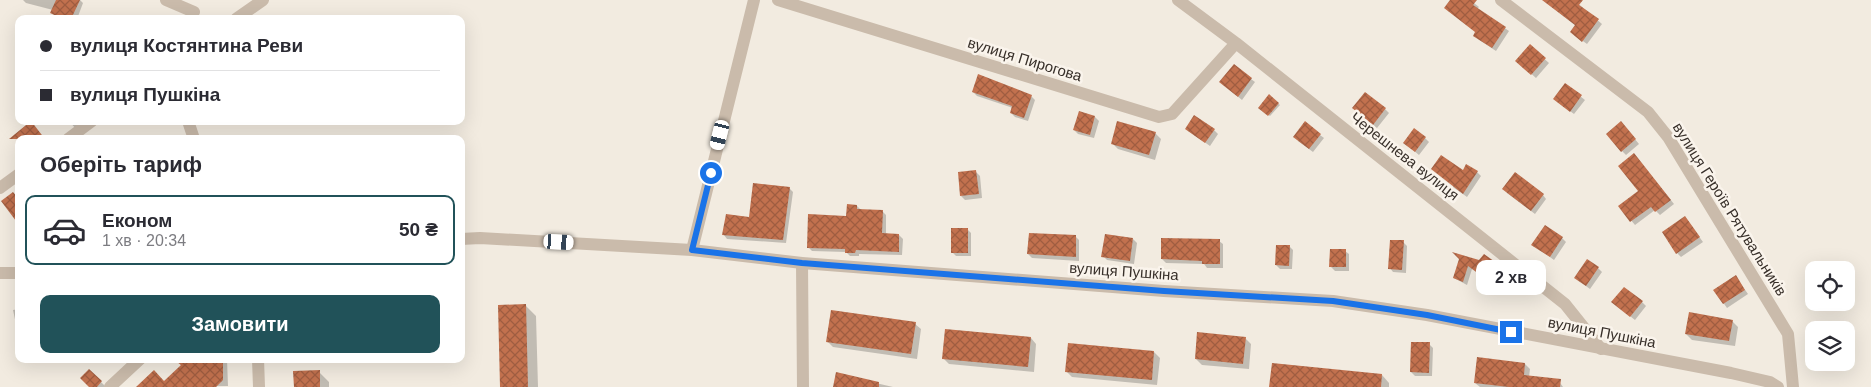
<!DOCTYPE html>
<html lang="uk">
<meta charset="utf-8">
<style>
body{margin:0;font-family:Helvetica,sans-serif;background:#f2f2f3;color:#2b2b33;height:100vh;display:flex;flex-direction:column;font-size:19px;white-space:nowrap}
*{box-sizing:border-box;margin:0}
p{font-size:16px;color:#7c7c81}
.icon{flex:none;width:28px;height:28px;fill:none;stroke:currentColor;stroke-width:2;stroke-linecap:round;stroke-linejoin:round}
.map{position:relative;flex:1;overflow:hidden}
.drawer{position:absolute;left:15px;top:135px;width:450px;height:228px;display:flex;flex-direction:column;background:#fff;border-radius:10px;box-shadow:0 5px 20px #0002}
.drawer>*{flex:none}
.banner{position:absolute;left:15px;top:15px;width:450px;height:110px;border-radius:10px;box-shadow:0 5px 20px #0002;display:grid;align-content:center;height:110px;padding:0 25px;background:#fff}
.fabs{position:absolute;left:1805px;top:261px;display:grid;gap:10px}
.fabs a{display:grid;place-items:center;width:50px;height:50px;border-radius:10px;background:#fff;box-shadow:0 5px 20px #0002;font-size:25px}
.end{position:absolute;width:22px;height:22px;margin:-11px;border:6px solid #1a73e8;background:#fff;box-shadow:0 0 0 2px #fff}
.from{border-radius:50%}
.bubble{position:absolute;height:35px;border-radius:10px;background:#fff;box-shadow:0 5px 20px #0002;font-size:16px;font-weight:700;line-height:35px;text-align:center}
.car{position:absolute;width:15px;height:30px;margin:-15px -8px;border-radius:6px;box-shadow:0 0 4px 1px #0007;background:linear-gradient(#fff 24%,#345 0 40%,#fff 0 76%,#345 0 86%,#fff 0)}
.banner b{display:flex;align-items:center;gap:18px;height:48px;font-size:19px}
.banner b+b{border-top:1px solid #e1e1e2}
.banner i{width:12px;height:12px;background:#2b2b33}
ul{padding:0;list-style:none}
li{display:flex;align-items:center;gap:15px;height:70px;margin:0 10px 8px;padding:0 15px;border:2px solid transparent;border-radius:10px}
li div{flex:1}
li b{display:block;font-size:19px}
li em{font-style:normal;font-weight:700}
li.selected{border-color:#215259}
li>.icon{width:45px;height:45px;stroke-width:1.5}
h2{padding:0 25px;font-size:22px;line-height:60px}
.action{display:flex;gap:10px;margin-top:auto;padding:10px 25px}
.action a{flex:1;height:58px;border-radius:10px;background:#215259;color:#fff;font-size:20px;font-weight:700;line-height:58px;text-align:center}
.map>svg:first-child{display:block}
</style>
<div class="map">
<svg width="1871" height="387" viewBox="0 0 1871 387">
<defs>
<pattern id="building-cross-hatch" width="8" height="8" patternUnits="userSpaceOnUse" patternTransform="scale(1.25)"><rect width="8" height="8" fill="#c2714e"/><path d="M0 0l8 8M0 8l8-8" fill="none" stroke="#9f5d41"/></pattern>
</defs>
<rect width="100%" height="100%" fill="#f2ebe0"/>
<!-- shadow -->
<path fill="#0003" d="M23,0h57l3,3 -6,16h-17l-8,-6 1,-3 -27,-7z
M1452,0h18l9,7 -2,2 32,22 -13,20 -18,-12 -2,-7z
M1543,0h31l28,24 -15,20 -11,-8v-10z
M1530,46l19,17 -13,15 -19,-17z
M1251,79l4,3 -13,18 -17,-14z
M1566,85l19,15 -11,14 -15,-11z
M973,92l58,4 4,4 -7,21 -13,-4 -4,-4 2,-5 -36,-12z
M1269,96l11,9 -10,11 -10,-9z
M1385,109l4,4 -12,15 -20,-16z
M1079,113l16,4 4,4 -5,17 -16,-4 -4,-4z
M69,121h15l-8,8z
M1625,127l14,17 -13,11 -4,-4z
M1214,130l4,4 -8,12 -20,-14z
M1155,133l6,6 -6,21 -37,-11 -6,-6z
M1320,135l4,3 -11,14 -15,-11z
M1425,138l4,4 -10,13 -11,-9z
M1638,159l36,45 -14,11 -5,-5 -20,15 -16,-19 21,-15z
M976,172l4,4 2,22 -17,2 -4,-4z
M1463,172h14l4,4 -14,21 -14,-10z
M789,188l4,4 -7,51 -59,-4 -3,-4 26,-16z
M1507,193l36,2 3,4 -11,15z
M857,206l4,4 21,1 4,4v20h13l4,4 -1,16 -43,-1v2h-9l-4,-4 -34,-1 -4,-4 39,-30z
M1685,217l18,25 -22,15 -4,-4z
M967,229l4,4v23h-15l-4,-4z
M1075,236l4,4v21l-47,-3 -4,-4z
M1562,238l4,4 -12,18 -21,-15z
M1133,239l4,4 -3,21 -27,-4 -4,-4z
M1219,241l4,3v24h-16l-3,-4 -38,-1 -4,-4z
M1403,242l4,4 -1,27 -13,-1 -3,-4z
M1289,246l4,4 -1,19h-12l-4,-4z
M1345,251l4,3v17h-14l-4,-4z
M1460,259l37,6 3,4 -10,13 -18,-13 -5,16 -13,-7z
M1598,268l4,4 -12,17 -11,-8z
M1736,277l12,17 -21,14 -12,-17z
M1642,302l4,4 -11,14 -18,-14z
M526,306l10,10 2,71h-37z
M19,309v29l-6,-28z
M1732,321l6,6 -3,19 -43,-6 -6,-6z
M915,324l6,5 -4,30 -84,-12 -6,-6z
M1031,338l5,6 -2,28 -85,-8 -6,-6z
M1245,338l6,6 -2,25 -47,-4 -6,-6z
M1429,344l4,4 -1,28h-17l-4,-4z
M1154,352l6,6 -3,27 -85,-8 -6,-6z
M175,359h52l1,27 -91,1 27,-5 18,-16z
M1525,364l5,5 -1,8 29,3 5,7h-83l-5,-4z
M89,370l16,16 -1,1h-14z
M319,372l10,10v5h-34z
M837,374l56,13h-59z
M1382,375l7,8v4h-118z"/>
<!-- building -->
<path fill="url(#building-cross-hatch)" d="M56,0h24l-9,19h-8l-13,-6z
M1450,0h27l-4,5 33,22 -14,21 -19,-12 2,-4 -31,-24z
M1542,0h41l-4,5 20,14 -17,23 -12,-10 5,-7z
M1530,44l16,14 -15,17 -16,-14z
M1234,64l18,14 -14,19 -19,-15z
M978,74l54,21 -8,23 -14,-5 2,-7 -40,-14z
M1565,83l17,12 -12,17 -17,-13z
M1365,92l21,16 -13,17 -21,-17z
M1269,94l10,9 -11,13 -10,-8z
M1079,111l16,5 -5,19 -17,-5z
M1194,115l21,14 -10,14 -20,-14z
M31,121l14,18h-36z
M1117,121l39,11 -7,23 -38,-11z
M1305,121l16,13 -12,15 -16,-12z
M1621,121l15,18 -15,13 -15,-18z
M1414,128l12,9 -11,15 -12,-9z
M1634,153l37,47 -16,12 -4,-5 -21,15 -12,-16 20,-15 -20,-25z
M1441,155l22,15 3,-6 12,7 -15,23 -32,-25z
M976,170l3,24 -19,2 -2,-24z
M1515,172l29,22 -13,17 -29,-22z
M753,183l37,4 -7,53 -61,-5 4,-21 23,3z
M13,192l6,7v26l-18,-24z
M847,204l10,1v4l26,1 -1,23 17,1v18l-43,-2 -1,3h-10v-4l-38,-1 1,-34 38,2z
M1685,216l15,21 -24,17 -14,-22z
M1545,225l18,12 -13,20 -19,-12z
M951,228h17v25h-17z
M1029,233l47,2v22l-49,-3z
M1105,234l28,4 -3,23 -29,-4z
M1161,238l59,1v25h-18v-3l-41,-2z
M1390,240h14l-2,30 -14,-1z
M1276,245h14l-1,21 -14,-1z
M1330,249h16v18h-17z
M1452,252l27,8 5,-6 14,10 -12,15 -18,-13 -5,16 -10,-4 6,-19z
M1587,259l12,8 -13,19 -12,-8z
M1736,275l9,15 -22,14 -10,-14z
M1624,287l19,14 -13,16 -19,-15z
M526,304l2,83h-28l-2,-82z
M831,310l85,12 -5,32 -85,-12z
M1689,312l44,8 -4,21 -44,-7z
M945,329l86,8 -3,30 -86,-8z
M1197,332l49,5 -3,27 -48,-5z
M1411,342h19l-1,31 -19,-1z
M1068,343l86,8 -2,29 -87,-8z
M1477,357l48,6 -1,12 37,4 -1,8h-51l-35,-4z
M173,359h50v21l-7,7h-80l18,-17 10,11 17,-16z
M1272,363l110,11 -1,13h-112z
M89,369l13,12 -5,6h-8l-9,-9z
M320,370v17h-26l-1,-16z
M836,372l43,10v5h-46z"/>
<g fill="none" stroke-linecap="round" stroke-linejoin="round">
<!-- minor -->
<path stroke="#cabbab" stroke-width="12" d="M166,0l28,12
M778,0l381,117 13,-3 64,-71
M1178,0l58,43 329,261 36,45
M1501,0l147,112 20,25 120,197 5,53
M236,19l27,-19
M188,121l6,18
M68,139l24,-18
M0,188l19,-14
M692,250l62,-250
M802,263l1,124
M258,359l1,28
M110,387l30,-28"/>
<!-- tertiary -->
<path stroke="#cabbab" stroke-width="12" d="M461,239l19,-1 212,12 110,13 362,28 169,10 94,14 304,58 39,9 8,5
M0,273h19"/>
</g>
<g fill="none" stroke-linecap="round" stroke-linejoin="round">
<!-- route -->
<path stroke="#1a73e8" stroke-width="6" d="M711,173l-19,77 110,13 362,28 169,10 94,14 84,17"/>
</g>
<g text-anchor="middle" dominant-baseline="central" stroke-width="5" stroke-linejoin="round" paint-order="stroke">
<!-- street labels -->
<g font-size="15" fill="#38302a" stroke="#faf4ec">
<text transform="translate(1025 59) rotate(17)">вулиця Пирогова</text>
<text transform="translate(1405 156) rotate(38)">Черешнева вулиця</text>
<text transform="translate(1730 209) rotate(58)">вулиця Героїв Рятувальників</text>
<text transform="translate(1124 271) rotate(4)">вулиця Пушкіна</text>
<text transform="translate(1602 332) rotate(11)">вулиця Пушкіна</text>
</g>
</g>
</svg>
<div class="fabs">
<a><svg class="icon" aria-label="locate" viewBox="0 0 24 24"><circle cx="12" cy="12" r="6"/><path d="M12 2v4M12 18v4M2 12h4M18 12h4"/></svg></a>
<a><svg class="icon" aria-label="layers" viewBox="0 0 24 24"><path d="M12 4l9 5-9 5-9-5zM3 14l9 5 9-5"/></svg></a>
</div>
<i class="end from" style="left:711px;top:173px"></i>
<i class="end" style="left:1511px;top:332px"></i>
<div class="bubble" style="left:1476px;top:260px;width:70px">2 хв</div>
<i class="car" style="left:720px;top:135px;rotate:194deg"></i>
<i class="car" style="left:559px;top:242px;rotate:93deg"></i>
<div class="banner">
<b><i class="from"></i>вулиця Костянтина Реви</b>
<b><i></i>вулиця Пушкіна</b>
</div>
<section class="drawer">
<h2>Оберіть тариф</h2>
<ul>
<li class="selected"><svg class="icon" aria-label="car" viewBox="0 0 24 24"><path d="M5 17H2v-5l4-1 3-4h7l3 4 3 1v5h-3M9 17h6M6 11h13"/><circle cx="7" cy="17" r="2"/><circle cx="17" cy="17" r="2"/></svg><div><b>Економ</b><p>1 хв · 20:34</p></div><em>50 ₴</em></li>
</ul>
<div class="action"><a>Замовити</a></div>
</section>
</div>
